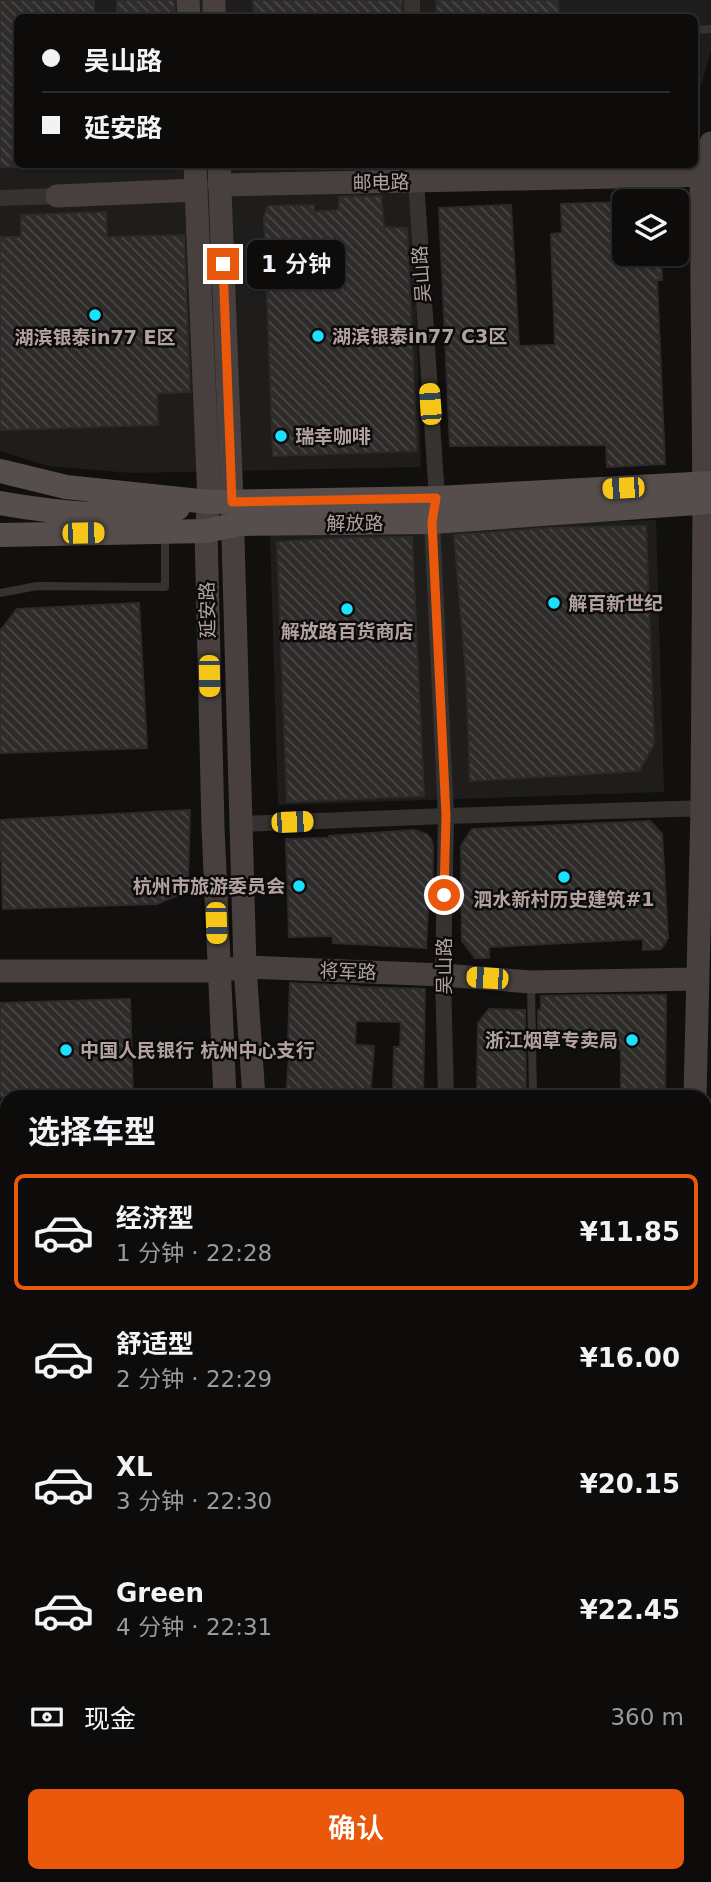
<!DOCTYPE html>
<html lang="zh">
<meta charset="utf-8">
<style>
body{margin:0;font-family:"DejaVu Sans","Noto Sans SC",sans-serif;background:#1b1a19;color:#f1f3f6;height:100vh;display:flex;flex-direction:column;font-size:26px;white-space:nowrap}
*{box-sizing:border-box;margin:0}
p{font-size:23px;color:#9a9b9d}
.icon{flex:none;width:38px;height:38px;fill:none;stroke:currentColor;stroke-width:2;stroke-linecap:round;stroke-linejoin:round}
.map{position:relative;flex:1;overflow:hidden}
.sheet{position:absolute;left:0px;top:1090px;width:712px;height:793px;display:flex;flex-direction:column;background:#0d0c0b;border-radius:21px 21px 0 0;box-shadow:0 2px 5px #0004,0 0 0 2px #2d2c2c}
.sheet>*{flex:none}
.banner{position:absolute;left:14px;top:14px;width:684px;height:154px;border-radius:10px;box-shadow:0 2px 5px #0004,0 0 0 2px #2d2c2c;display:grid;align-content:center;height:154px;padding:0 28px;background:#0d0c0b}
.tools{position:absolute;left:612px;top:189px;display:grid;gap:14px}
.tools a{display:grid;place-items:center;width:77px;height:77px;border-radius:10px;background:#0d0c0b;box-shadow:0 2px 5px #0004,0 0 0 2px #2d2c2c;font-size:35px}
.end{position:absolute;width:32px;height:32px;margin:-16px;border:9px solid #ea580c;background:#fff;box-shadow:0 0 0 4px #fff}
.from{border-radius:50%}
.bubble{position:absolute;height:49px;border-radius:10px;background:#0d0c0b;box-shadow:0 2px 5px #0004,0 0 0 2px #2d2c2c;font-size:23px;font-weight:600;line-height:49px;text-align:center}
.car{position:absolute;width:21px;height:42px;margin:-21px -10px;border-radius:9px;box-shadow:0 0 5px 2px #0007;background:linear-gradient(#f5c518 24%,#345 0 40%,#f5c518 0 76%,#345 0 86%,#f5c518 0)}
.banner b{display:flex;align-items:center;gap:24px;height:66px;font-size:26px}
.banner b+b{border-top:2px solid #2d2c2c}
.banner i{width:18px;height:18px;background:#f1f3f6}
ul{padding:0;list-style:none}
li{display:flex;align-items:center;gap:21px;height:116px;margin:0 14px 10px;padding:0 14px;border:4px solid transparent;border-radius:10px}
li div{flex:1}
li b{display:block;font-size:26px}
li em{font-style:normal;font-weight:600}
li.selected{border-color:#ea580c}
li>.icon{width:63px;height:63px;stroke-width:1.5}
h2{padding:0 28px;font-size:32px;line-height:84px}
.pay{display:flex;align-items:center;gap:18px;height:77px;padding:0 28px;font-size:26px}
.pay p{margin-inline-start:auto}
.action{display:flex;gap:14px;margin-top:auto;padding:14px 28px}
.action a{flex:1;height:80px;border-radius:10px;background:#ea580c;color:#fff;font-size:28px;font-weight:600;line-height:80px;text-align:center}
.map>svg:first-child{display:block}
</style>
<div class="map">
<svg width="711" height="1882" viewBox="0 0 711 1882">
<defs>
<pattern id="building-back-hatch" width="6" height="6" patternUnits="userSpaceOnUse" patternTransform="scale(1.75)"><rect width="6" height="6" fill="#2e2c2a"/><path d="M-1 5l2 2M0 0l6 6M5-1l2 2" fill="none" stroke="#4a4746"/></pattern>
</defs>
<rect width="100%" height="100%" fill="#11100f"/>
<!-- built -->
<path fill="#1e1d1b" d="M0,0h408v18h-390v146l394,1 9,302 -290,6 -83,-7 -48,-15z
M417,0h294v51l-16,56v-89l-277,-1z
M656,520l8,272 -386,13 -8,-273z"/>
<!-- building -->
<path fill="url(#building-back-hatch)" stroke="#2d2b29" stroke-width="2" d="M0,0h94v12l-76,2v153h-18z
M117,0h57l1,18h-58z
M253,0h149v18h-148z
M436,0h122l1,18h-122z
M338,164h41v4l-41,1z
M381,196l3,31 23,1 10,223 -144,5 -9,-240 4,-10 46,-1v7l25,-2v-13z
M625,202v52h36l1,26h-5l8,184 -58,3 -1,-22 -156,1 -11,-238 72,-3 8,141 36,-1 -4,-111 11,-1 -1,-29z
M106,212l1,25 77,-2 6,157 -33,1 1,32 -158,5v-193h21v-22z
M646,526l8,218 -15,27 -169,10 -4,-107 -12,-139 96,-7z
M412,537l12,259 -137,6 -10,-260 68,-4z
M139,603l8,145 -147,5v-122l17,-22z
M190,810l-2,70 -10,15 -21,9 -154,5 -3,-89z
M650,821l12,13 6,104 -7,11 -18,1v-11l-154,8v11h-14l-13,-17 -1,-95 11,-17z
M414,830l13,4 4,5 2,7 -1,62h-4l-2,40 -93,-5v-7l-44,1 -3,-98 43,-1v-2z
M290,983l68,3v1l67,2 -2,108h-30l1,-50h6l1,-25 -45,-1 -1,24 19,1 -4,51h-84l4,-53 -2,-1z
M587,995h79l-1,102h-44v-48h-23v-17h-60v-22h3v-14z
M130,999l3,98h-133v-94z
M489,1009l36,1 1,87h-49l1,-74z"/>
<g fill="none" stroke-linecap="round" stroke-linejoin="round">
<!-- lane -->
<path stroke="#363230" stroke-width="8" d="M695,30l16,-1
M0,593l37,-7 128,1v-52
M531,985l2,112
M0,1275h7"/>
<!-- street -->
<path stroke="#363230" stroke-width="16" d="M412,0v18
M415,164l22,334 -5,24 14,294 -3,159 3,122
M0,198l57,-2
M241,824l205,-8 264,-8
M0,1729l7,1
M69,1876v6"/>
<!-- secondary -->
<path stroke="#47403e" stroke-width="23" d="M188,0l1,18
M214,0v18
M195,164l14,338 -3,29 7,296 12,270
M219,164l13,338 13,465 9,130
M219,185l492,-10
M57,196l139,-6
M0,971h218l27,-4 198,8 88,7 166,-3
M695,1097l7,-289 2,-305 -3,-327 10,-33
M0,1203h7
M705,1220h6
M705,1252h6
M705,1609h6
M0,1618h7
M705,1630l6,8
M0,1644h7
M279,1876l1,6
M296,1876v6"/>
<!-- primary -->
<path stroke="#564e4c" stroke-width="24" d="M0,471l66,16 143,15 228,-4 274,-15
M0,503c58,10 120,17 178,5
M0,535l206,-4 33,-7 193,-2 279,-20"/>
</g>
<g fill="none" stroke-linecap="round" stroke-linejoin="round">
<!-- route -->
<path stroke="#ea580c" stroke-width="9" d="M223,264l9,238 204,-4 -4,24 14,294 -2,79"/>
</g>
<!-- markers -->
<g fill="#1ae1ff" stroke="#0c0b0b" stroke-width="2.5">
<circle cx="95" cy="315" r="7"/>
<circle cx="318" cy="336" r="7"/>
<circle cx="281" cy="436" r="7"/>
<circle cx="554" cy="603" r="7"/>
<circle cx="347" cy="609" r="7"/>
<circle cx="564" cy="877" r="7"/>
<circle cx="299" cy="886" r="7"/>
<circle cx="632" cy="1040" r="7"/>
<circle cx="66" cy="1050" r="7"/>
</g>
<g text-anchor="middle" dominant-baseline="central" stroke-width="5" stroke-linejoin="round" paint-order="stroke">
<!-- street labels -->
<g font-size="19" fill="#b4a29f" stroke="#0c0b0b">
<text transform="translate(381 182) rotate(-1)">邮电路</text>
<text transform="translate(421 274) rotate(-94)">吴山路</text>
<text x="355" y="523">解放路</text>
<text transform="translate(207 610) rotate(-91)">延安路</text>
<text transform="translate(444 966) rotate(-90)">吴山路</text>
<text transform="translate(348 971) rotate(2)">将军路</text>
</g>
<!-- poi labels -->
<g font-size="19" font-weight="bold" fill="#b4a29f" stroke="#0c0b0b" text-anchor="start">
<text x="332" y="336">湖滨银泰in77 C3区</text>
<text x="95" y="337" text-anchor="middle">湖滨银泰in77 E区</text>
<text x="295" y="436">瑞幸咖啡</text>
<text x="568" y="603">解百新世纪</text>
<text x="347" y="631" text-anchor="middle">解放路百货商店</text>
<text x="285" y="886" text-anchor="end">杭州市旅游委员会</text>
<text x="564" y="899" text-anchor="middle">泗水新村历史建筑#1</text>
<text x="618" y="1040" text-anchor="end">浙江烟草专卖局</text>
<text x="80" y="1050">中国人民银行 杭州中心支行</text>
</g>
</g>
</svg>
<div class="tools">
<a><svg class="icon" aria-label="layers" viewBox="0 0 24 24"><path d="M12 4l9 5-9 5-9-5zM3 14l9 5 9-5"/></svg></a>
</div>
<i class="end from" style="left:444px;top:895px"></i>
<i class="end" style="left:223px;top:264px"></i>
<div class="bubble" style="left:247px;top:240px;width:98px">1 分钟</div>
<i class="car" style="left:430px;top:404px;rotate:356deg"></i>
<i class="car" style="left:623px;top:488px;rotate:267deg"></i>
<i class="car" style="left:83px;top:533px;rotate:89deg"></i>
<i class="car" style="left:209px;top:676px;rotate:179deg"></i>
<i class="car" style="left:292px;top:822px;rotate:88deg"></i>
<i class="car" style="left:216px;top:923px;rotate:178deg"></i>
<i class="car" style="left:487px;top:978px;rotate:274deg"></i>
<div class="banner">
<b><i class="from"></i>吴山路</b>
<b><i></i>延安路</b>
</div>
<section class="sheet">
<h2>选择车型</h2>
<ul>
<li class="selected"><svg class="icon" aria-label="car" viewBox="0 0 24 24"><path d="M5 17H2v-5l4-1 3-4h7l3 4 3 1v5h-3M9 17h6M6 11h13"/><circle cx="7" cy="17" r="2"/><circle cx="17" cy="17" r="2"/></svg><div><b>经济型</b><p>1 分钟 · 22:28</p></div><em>¥11.85</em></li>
<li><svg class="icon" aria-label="car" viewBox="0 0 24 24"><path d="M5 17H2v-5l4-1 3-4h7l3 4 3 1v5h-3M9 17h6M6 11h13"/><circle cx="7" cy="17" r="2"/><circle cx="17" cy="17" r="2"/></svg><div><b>舒适型</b><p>2 分钟 · 22:29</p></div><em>¥16.00</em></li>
<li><svg class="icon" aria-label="car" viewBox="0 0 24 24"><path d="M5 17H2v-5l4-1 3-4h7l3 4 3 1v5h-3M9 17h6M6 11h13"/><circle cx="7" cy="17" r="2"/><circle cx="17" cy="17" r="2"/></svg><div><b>XL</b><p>3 分钟 · 22:30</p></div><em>¥20.15</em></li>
<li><svg class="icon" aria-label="car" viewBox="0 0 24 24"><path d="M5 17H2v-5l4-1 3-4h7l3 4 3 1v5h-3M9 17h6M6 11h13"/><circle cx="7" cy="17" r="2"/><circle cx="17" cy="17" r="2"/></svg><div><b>Green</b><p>4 分钟 · 22:31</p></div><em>¥22.45</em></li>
</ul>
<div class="pay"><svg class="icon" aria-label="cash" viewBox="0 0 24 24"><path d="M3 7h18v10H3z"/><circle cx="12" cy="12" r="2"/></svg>现金<p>360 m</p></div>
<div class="action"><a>确认</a></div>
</section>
</div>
